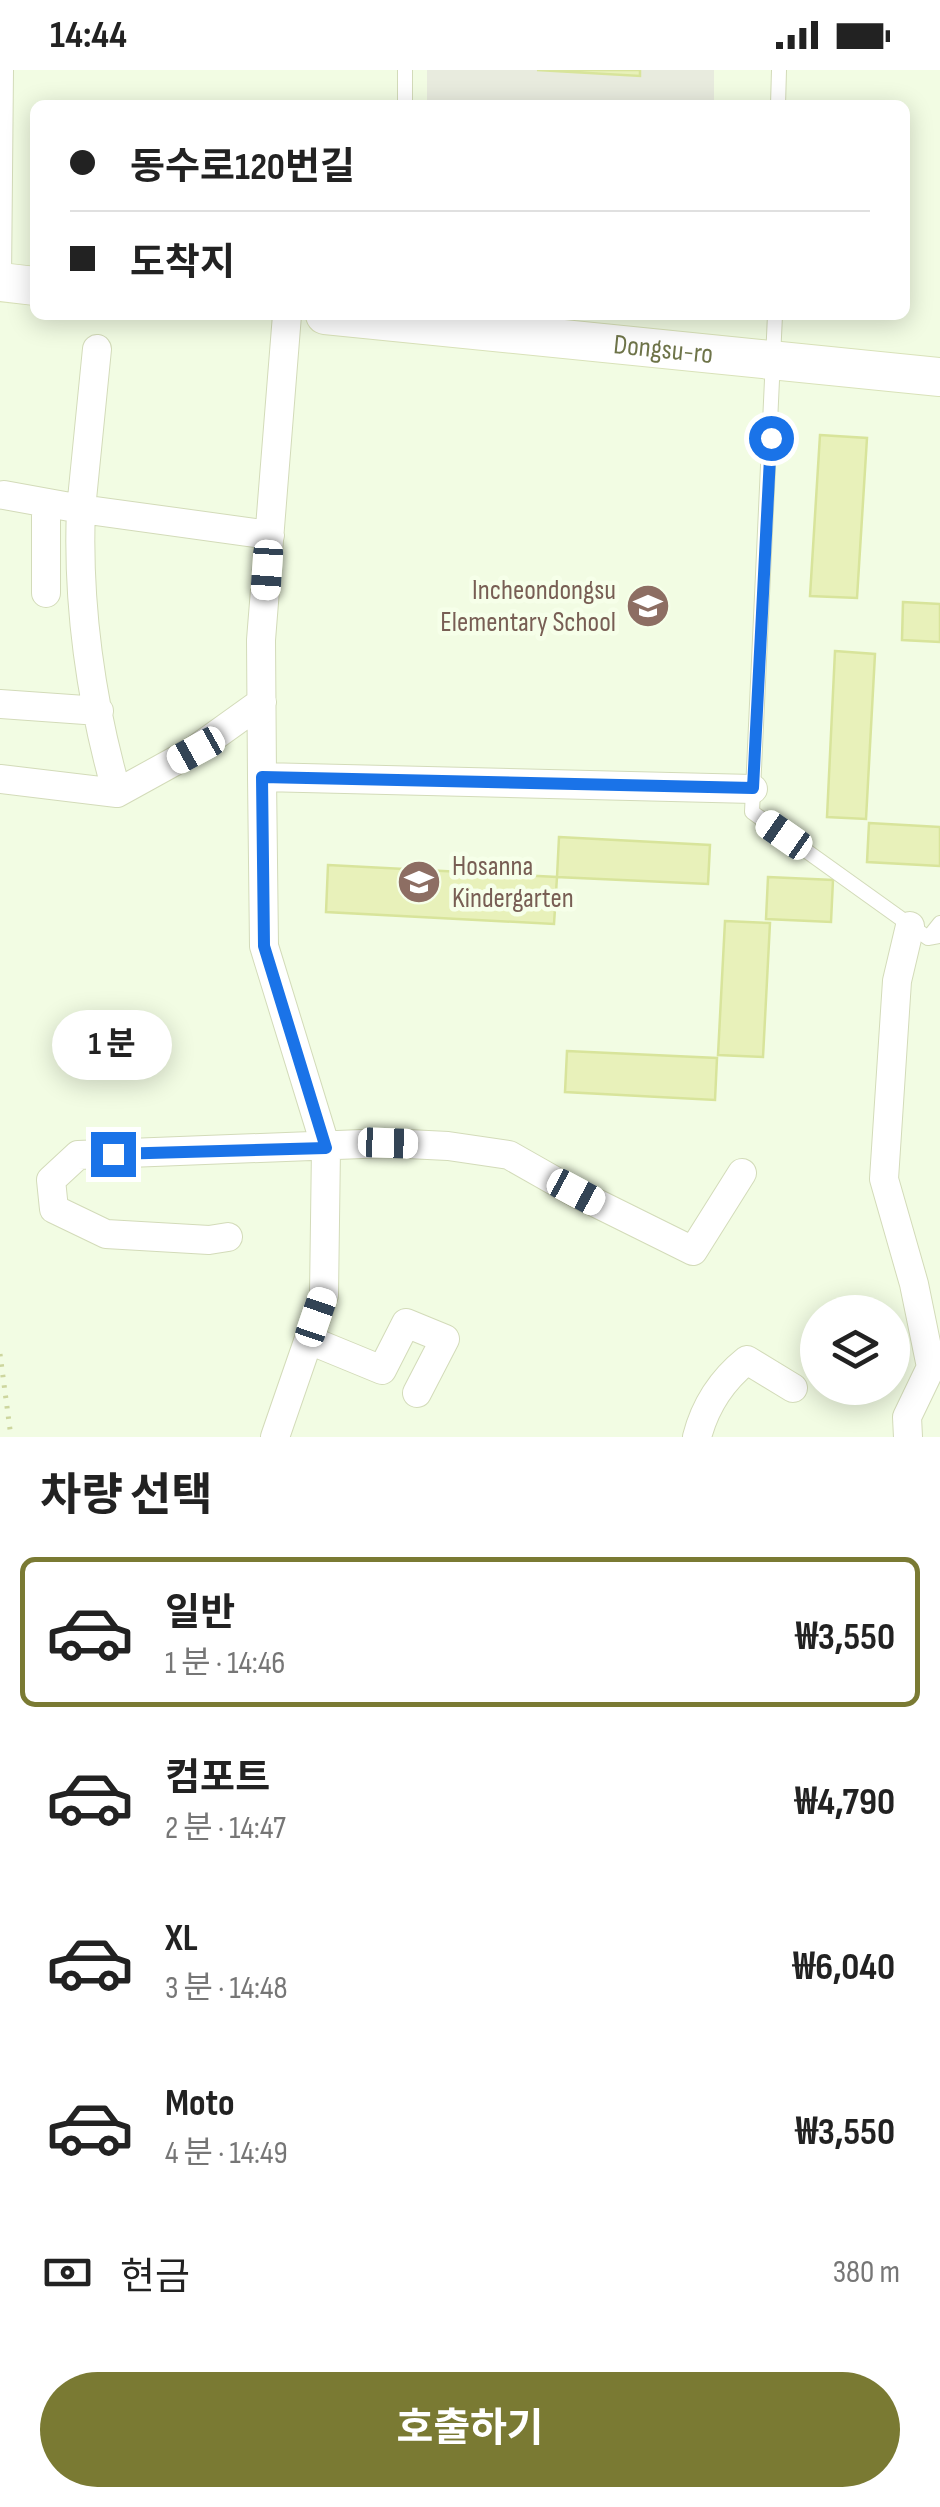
<!DOCTYPE html>
<html lang="ko">
<meta charset="utf-8">
<style>
body{margin:0;font-family:"Sofia Sans Condensed","Noto Sans KR",sans-serif;background:#f2f2f2;color:#222;height:100vh;display:flex;flex-direction:column;font-size:38px;white-space:nowrap}
*{box-sizing:border-box;margin:0}
p{font-size:32px;color:#767676}
.icon{flex:none;width:55px;height:55px;fill:none;stroke:currentColor;stroke-width:2;stroke-linecap:round;stroke-linejoin:round}
.map{position:relative;height:1367px;overflow:hidden}
.details{display:flex;flex-direction:column;background:#fff;flex:1}
.details>*{flex:none}
.hud{position:absolute;left:30px;top:30px;width:880px;height:220px;border-radius:15px;box-shadow:0 5px 25px #0003;display:grid;align-content:center;height:220px;padding:0 40px;background:#fff}
.controls{position:absolute;left:800px;top:1225px;display:grid;gap:20px}
.controls a{display:grid;place-items:center;width:110px;height:110px;border-radius:50%;background:#fff;box-shadow:0 5px 25px #0003;font-size:50px}
.end{position:absolute;width:45px;height:45px;margin:-22px;border:12px solid #1a73e8;background:#fff;box-shadow:0 0 0 5px #fff}
.from{border-radius:50%}
.bubble{position:absolute;height:70px;border-radius:35px;background:#fff;box-shadow:0 5px 25px #0003;font-size:32px;font-weight:700;line-height:70px;text-align:center}
.car{position:absolute;width:30px;height:60px;margin:-30px -15px;border-radius:12px;box-shadow:0 0 8px 2px #0007;background:linear-gradient(#fff 24%,#345 0 40%,#fff 0 76%,#345 0 86%,#fff 0)}
.hud b{display:flex;align-items:center;gap:35px;height:95px;font-size:38px}
.hud b+b{border-top:2px solid #e0e0e0}
.hud i{width:25px;height:25px;background:#222}
ul{padding:0;list-style:none}
li{display:flex;align-items:center;gap:30px;height:150px;margin:0 20px 15px;padding:0 20px;border:5px solid transparent;border-radius:15px}
li div{flex:1}
li b{display:block;font-size:38px}
li em{font-style:normal;font-weight:700}
li.active{border-color:#7a7a33}
li>.icon{width:90px;height:90px;stroke-width:1.5}
h2{padding:0 40px;font-size:45px;line-height:120px}
.pay{display:flex;align-items:center;gap:25px;height:110px;padding:0 40px;font-size:38px}
.pay p{margin-inline-start:auto}
.action{display:flex;gap:20px;margin-top:auto;padding:20px 40px}
.action a{flex:1;height:115px;border-radius:60px;background:#7a7a33;color:#fff;font-size:40px;font-weight:700;line-height:115px;text-align:center}
.status{display:flex;justify-content:space-between;align-items:center;height:70px;padding:0 50px;background:#fff;direction:ltr}
.status svg{height:28px;fill:currentColor}
.map>svg:first-child{display:block}
</style>
<div class="status"><b>14:44</b><svg viewBox="0 0 49 12"><path d="M0 12V9h3v3zM5 12V6h3v6zM10 12V3h3v9zM15 12V0h3v12zM26 1h20v11H26zM47 4h2v5h-2z"/></svg></div>
<div class="map">
<svg width="940" height="1367" viewBox="0 0 940 1367">
<rect width="100%" height="100%" fill="#f2fce3"/>
<!-- industrial -->
<path fill="#e8ebde" d="M427,0h287v35h-287z"/>
<!-- building -->
<path fill="#e8f1ba" stroke="#d8e49b" stroke-width="2.5" d="M537,0h103v6z
M820,365l47,3 -10,160 -47,-2z
M903,532l37,2v38l-38,-2z
M835,581l40,3 -9,165 -39,-2z
M869,753l71,4v39l-73,-4z
M559,767l151,8 -2,39 -151,-7z
M328,795l229,12 -3,47 -228,-12z
M768,807l65,3 -2,42 -65,-3z
M725,851l45,2 -7,134 -45,-2z
M567,981l150,7 -2,42 -150,-8z"/>
<g fill="none" stroke-linecap="round" stroke-linejoin="round">
<!-- lane casing -->
<g stroke="#d3dbb9" stroke-width="16">
<path id="lane" d="M405,0v35
M778,35l1,-35
M4,209l2,-209
M775,245l-23,497 176,126
M940,853l-12,15 12,-2"/>
</g>
<!-- street casing -->
<g stroke="#d3dbb9" stroke-width="30">
<path id="street" d="M287,245l-26,325 1,137 491,12
M97,279l-16,160 189,26
M4,425l77,14c-4,94 10,194 36,284l78,-43 67,-48
M46,523v-90
M0,634l99,7
M262,707l2,169 62,202 -2,147 -49,142
M0,709l117,14
M228,1167l-19,3 -103,-6 -52,-25 -3,-29 27,-25 310,-12 60,3 61,9 67,38 117,58 49,-78
M309,1270l73,30 24,-47 39,16 -28,54
M697,1367c8,-31 25,-57 50,-77l46,28
M908,1367l-1,-20 24,-50 -17,-83 -30,-105 13,-198 13,-55"/>
</g>
<!-- secondary casing -->
<g stroke="#d9e2b9" stroke-width="40">
<g id="secondary">
<path d="M0,212l35,4"/>
<path id="s1" d="M325,245l615,62"/>
</g>
</g>
<!-- path -->
<path stroke="#cdd69e" stroke-width="5" stroke-dasharray="2.5 8" stroke-linecap="butt" d="M0,1284l11,83"/>
<!-- lane -->
<use href="#lane" stroke="#fff" stroke-width="14"/>
<!-- street -->
<use href="#street" stroke="#fff" stroke-width="28"/>
<!-- secondary -->
<use href="#secondary" stroke="#fff" stroke-width="38"/>
</g>
<g fill="none" stroke-linecap="round" stroke-linejoin="round">
<!-- route -->
<path stroke="#1a73e8" stroke-width="12" d="M113,1084l213,-6 -62,-202 -2,-169 491,11 18,-350"/>
</g>
<!-- icons -->
<defs>
<g id="school-disc" transform="scale(2.25)"><circle r="9.5" fill="#8d6e63" stroke="#f6ffe9"/><path d="M0-5L7-2L0 1L-7-2ZM-4 1L0 2.5L4 1V4Q0 6-4 4Z" fill="#fff"/></g>
</defs>
<g fill-rule="evenodd">
<use href="#school-disc" x="648" y="536"/>
<use href="#school-disc" x="419" y="812"/>
</g>
<g text-anchor="middle" dominant-baseline="central" stroke-width="9" stroke-linejoin="round" paint-order="stroke">
<!-- street labels -->
<g font-size="28" fill="#6e7449" stroke="#f6ffe9">
<text stroke="none"><textPath href="#s1" startOffset="340">Dongsu-ro</textPath></text>
</g>
<!-- education labels -->
<g font-size="28" fill="#785e54" stroke="#f6ffe9" text-anchor="end">
<text x="616" y="520">Incheondongsu<tspan x="616" dy="32">Elementary School</tspan></text>
<text x="452" y="796" text-anchor="start">Hosanna<tspan x="452" dy="32">Kindergarten</tspan></text>
</g>
</g>
</svg>
<div class="controls">
<a><svg class="icon" aria-label="layers" viewBox="0 0 24 24"><path d="M12 4l9 5-9 5-9-5zM3 14l9 5 9-5"/></svg></a>
</div>
<i class="end from" style="left:771px;top:368px"></i>
<i class="end" style="left:113px;top:1084px"></i>
<div class="bubble" style="left:52px;top:940px;width:120px">1 분</div>
<i class="car" style="left:267px;top:500px;rotate:184deg"></i>
<i class="car" style="left:196px;top:680px;rotate:241deg"></i>
<i class="car" style="left:784px;top:765px;rotate:305deg"></i>
<i class="car" style="left:388px;top:1073px;rotate:92deg"></i>
<i class="car" style="left:576px;top:1122px;rotate:118deg"></i>
<i class="car" style="left:316px;top:1247px;rotate:19deg"></i>
<div class="hud">
<b><i class="from"></i>동수로120번길</b>
<b><i></i>도착지</b>
</div>
</div>
<section class="details">
<h2>차량 선택</h2>
<ul>
<li class="active"><svg class="icon" aria-label="car" viewBox="0 0 24 24"><path d="M5 17H2v-5l4-1 3-4h7l3 4 3 1v5h-3M9 17h6M6 11h13"/><circle cx="7" cy="17" r="2"/><circle cx="17" cy="17" r="2"/></svg><div><b>일반</b><p>1 분 · 14:46</p></div><em>₩3,550</em></li>
<li><svg class="icon" aria-label="car" viewBox="0 0 24 24"><path d="M5 17H2v-5l4-1 3-4h7l3 4 3 1v5h-3M9 17h6M6 11h13"/><circle cx="7" cy="17" r="2"/><circle cx="17" cy="17" r="2"/></svg><div><b>컴포트</b><p>2 분 · 14:47</p></div><em>₩4,790</em></li>
<li><svg class="icon" aria-label="car" viewBox="0 0 24 24"><path d="M5 17H2v-5l4-1 3-4h7l3 4 3 1v5h-3M9 17h6M6 11h13"/><circle cx="7" cy="17" r="2"/><circle cx="17" cy="17" r="2"/></svg><div><b>XL</b><p>3 분 · 14:48</p></div><em>₩6,040</em></li>
<li><svg class="icon" aria-label="car" viewBox="0 0 24 24"><path d="M5 17H2v-5l4-1 3-4h7l3 4 3 1v5h-3M9 17h6M6 11h13"/><circle cx="7" cy="17" r="2"/><circle cx="17" cy="17" r="2"/></svg><div><b>Moto</b><p>4 분 · 14:49</p></div><em>₩3,550</em></li>
</ul>
<div class="pay"><svg class="icon" aria-label="cash" viewBox="0 0 24 24"><path d="M3 7h18v10H3z"/><circle cx="12" cy="12" r="2"/></svg>현금<p>380 m</p></div>
<div class="action"><a>호출하기</a></div>
</section>
